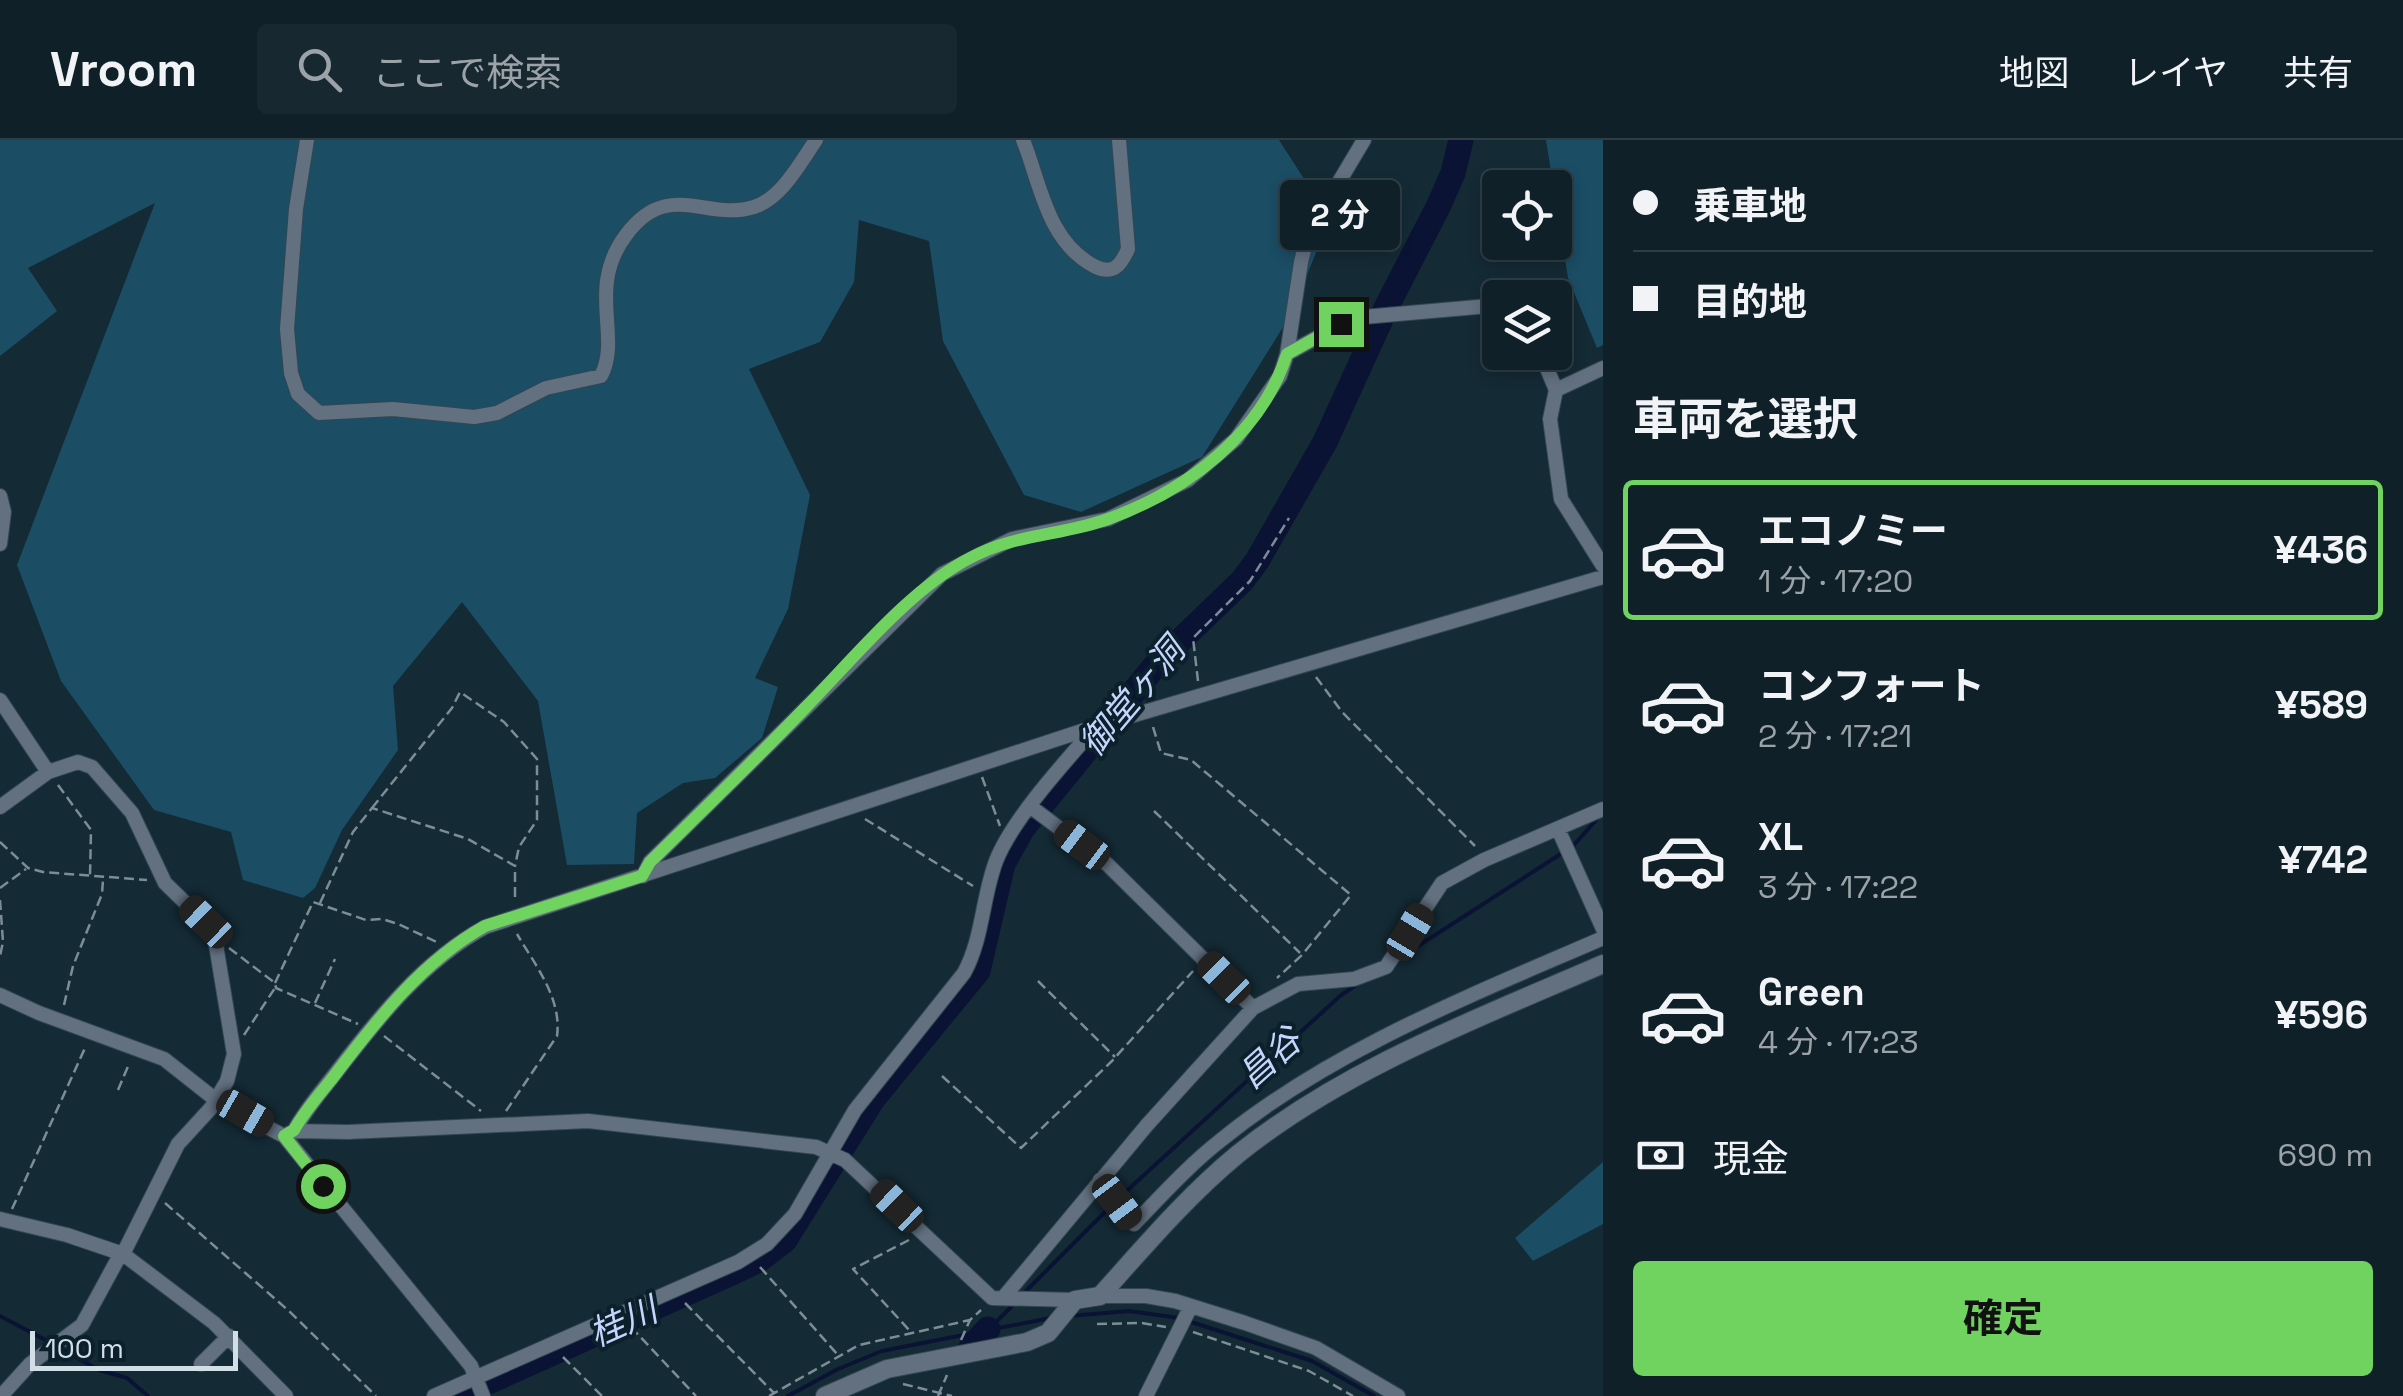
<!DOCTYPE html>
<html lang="ja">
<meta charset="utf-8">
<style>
body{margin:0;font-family:"Space Grotesk","Noto Sans JP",sans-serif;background:#182830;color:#f1f3f6;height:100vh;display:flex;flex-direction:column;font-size:38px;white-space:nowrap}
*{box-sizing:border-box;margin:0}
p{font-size:32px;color:#9ba3a8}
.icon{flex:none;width:55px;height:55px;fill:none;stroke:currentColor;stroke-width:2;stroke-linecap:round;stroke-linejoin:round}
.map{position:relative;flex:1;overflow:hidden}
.panel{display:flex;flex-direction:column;background:#0f2028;width:800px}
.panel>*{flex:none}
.top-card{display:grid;align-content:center;height:220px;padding:0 30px;background:#0f2028}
.tools{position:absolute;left:1482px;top:30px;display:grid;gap:20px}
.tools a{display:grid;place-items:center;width:90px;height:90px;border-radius:10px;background:#0f2028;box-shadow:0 5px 15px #0003,0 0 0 2px #2f3e45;font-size:50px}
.scale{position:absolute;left:30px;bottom:25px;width:208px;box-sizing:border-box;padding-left:10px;border:5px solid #d2dfe7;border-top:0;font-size:28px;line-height:35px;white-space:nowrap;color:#d2dfe7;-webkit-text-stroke:8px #0a202b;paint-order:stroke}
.end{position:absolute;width:45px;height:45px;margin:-22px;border:12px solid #70d35f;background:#111;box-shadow:0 0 0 5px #111}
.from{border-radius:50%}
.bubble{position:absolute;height:70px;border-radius:10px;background:#0f2028;box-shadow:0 5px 15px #0003,0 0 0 2px #2f3e45;font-size:32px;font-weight:700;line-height:70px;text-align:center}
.car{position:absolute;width:30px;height:60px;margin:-30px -15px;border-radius:12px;box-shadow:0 0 8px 2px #0007;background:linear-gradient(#222 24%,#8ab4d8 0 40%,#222 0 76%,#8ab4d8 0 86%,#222 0)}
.top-card b{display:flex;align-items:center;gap:35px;height:95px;font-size:38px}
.top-card b+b{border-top:2px solid #2f3e45}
.top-card i{width:25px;height:25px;background:#f1f3f6}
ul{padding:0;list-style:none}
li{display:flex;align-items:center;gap:30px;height:140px;margin:0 20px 15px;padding:0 10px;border:5px solid transparent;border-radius:10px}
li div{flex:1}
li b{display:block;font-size:38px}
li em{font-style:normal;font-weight:700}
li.active{border-color:#70d35f}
li>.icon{width:90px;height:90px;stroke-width:1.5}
h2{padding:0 30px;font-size:45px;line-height:120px}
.pay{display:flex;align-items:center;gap:25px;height:110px;padding:0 30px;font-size:38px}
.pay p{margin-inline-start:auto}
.cta{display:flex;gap:20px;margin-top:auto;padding:20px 30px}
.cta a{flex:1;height:115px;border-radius:10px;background:#70d35f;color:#111;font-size:40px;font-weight:700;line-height:115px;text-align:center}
header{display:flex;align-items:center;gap:60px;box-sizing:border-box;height:140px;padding:0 50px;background:#0f2028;border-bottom:2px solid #2f3e45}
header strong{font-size:48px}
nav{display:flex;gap:55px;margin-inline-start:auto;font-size:35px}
.search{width:700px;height:90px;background:#182830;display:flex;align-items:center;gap:25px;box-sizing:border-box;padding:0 35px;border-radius:10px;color:#9ba3a8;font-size:38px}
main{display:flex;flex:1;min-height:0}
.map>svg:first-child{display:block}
</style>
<header>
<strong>Vroom</strong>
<div class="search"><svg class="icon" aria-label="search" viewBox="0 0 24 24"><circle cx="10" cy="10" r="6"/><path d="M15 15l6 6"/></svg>ここで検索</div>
<nav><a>地図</a><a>レイヤ</a><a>共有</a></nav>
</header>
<main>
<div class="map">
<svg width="1603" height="1256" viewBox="0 0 1603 1256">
<rect width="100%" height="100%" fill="#142a35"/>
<!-- green -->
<path fill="#1b4d65" d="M0,0h1279l51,79 -40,97 -88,141 -121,55 -57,-17 -81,-154 -14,-100 -70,-21 -5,62 -34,60 -71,27 61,126 -22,114 -33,69 23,9 -16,51 -47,40 -32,5 -46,30 -3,51 -67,1 -29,-164 -76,-99 -69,84 5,64 -56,80 -27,58 -12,10 -60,-18 -12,-48 -77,-22 -93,-129 -44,-116 138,-362 -127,65 29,43 -57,45z
M1546,0h57v205l-6,3 -29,-70z
M1603,1022v62l-70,37 -18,-23z"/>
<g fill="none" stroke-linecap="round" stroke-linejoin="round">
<!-- stream -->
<path stroke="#0b1335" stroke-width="4" d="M1401,817l172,-111 24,-27
M1120,1057l220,-201 19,-13
M1025,1152l89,-89
M0,1176l53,28
M1069,1176l60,-5 50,7
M1188,1181l124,40 62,35
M972,1206l43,-43
M61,1209l38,21 28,8 21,18
M788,1256l50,-27 44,-18 168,-33"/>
<!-- river -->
<path stroke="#0b1335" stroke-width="25" d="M971,1207l17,-18
M457,1256l279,-125 23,-11 26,-20 88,-141 105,-128 25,-107 20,-36 136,-167 83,-80 15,-20 68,-119 61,-134 53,-103 14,-32 8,-33"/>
<!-- minor casing -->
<g stroke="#324751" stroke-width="16">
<path id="minor" d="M307,0l-11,69 -9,120 4,44 7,21 21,19 74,-4 81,8 23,-4 49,-25 55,-12c21,-40 -15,-88 25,-141 42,-57 81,-13 128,-28 28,-9 46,-44 62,-67
M1023,0c18,45 24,101 71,126 19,10 27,-1 34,-17l-9,-109
M1540,212l16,38 -6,29 11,80 42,67
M1287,214l65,-36 148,-13
M1556,250l47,-22
M0,356l4,16 -4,32
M0,560l48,72
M0,667l48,-35 30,-10 14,5 40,46 33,70 40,39 10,17 19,115 -7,27 -16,27 -33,36 -55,110
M1031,667l76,57 146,144
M1558,689l45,100
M643,736l7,-14 292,-288 70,-35 96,-20 80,-39 48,-41 44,-63 7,-22 14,-92 7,-28 56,-94
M0,855l39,18 125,46 52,41 68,36 187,230 12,30
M294,991l54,1 240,-11 228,26 29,13 147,138 83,2
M284,996l10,-5c11,-21 27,-39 41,-57 43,-56 88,-113 150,-147l612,-201 506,-149
M1100,1040l34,44c28,-29 55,-59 87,-84 112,-91 251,-145 382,-202
M0,1079l67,16 56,19 91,69 72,73
M1100,1156h46l29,5 70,22 71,25 82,48
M1003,1158l144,-173 106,-117 45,-24 56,-5 32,-12 56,-84 42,-23 119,-51
M201,1224l28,-28
M1,1256l29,-32 52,-39 38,-70
M434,1256l304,-134 29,-18 28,-30 60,-104 109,-137c19,-35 18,-75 32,-112 16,-41 67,-97 97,-131
M1146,1256l45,-90"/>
</g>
<!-- tertiary casing -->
<g stroke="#324751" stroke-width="20">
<path id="tertiary" d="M825,1256l62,-27 140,-27 21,-9 27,-33 25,-4c44,-49 87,-100 138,-142 107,-86 241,-136 365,-190"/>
</g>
<!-- path -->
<path stroke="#7c8d96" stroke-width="2.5" stroke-dasharray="10 5" stroke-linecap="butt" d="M1316,537l26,35 133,134
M1198,541l-5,-43 57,-57 39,-63
M1153,587l8,26 30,7 160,135 -49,60 -25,23
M982,637l18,49
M58,645l33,45 -1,46
M372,668l80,-100 8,-16 44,30 33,37v61l-18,27 -4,19
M1154,671l146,142
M865,679l108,67
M0,702l28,26 15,4 104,8
M0,748l26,-19
M0,760l3,42 -3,14
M320,763l33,-71 19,-24 96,31 47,27v35
M229,808l46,35 1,5 82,36
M1038,841l77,76
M275,843l38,-81 53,18 16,-1 16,5 41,19
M315,863l20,-44
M64,865l9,-39 29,-72 1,-14
M244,895l31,-47
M384,896l97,75
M942,936l79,72 91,-87 81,-90
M118,950l11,-26
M506,971l51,-75c5,-38 -22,-71 -40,-102
M165,1063l124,108 87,85
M12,1069l73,-161
M909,1100l-56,29 57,62
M760,1127l78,88
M685,1163l89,90
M1097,1184l45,-1 24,4
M631,1187l65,69
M1193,1192l116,39 44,25
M961,1200l9,-20 11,-10
M563,1217l39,39
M903,1244l49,12
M769,1256l90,-51 111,-25
M938,1256l9,-21"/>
<!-- minor -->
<use href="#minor" stroke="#627080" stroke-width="14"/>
<!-- tertiary -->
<use href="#tertiary" stroke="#627080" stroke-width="18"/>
</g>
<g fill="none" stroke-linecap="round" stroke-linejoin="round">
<!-- route -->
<path stroke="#70d35f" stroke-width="12" d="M323,1046l-39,-50 10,-6c10,-18 24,-34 37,-50 44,-58 90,-118 154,-154l157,-50 8,-14c53,-52 106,-103 157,-156 47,-48 104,-118 163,-148 47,-25 91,-22 138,-39 78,-28 153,-84 179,-165l54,-30"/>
</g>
<g text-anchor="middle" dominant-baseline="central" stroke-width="8" stroke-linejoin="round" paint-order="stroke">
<!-- water labels -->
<g font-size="35" font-style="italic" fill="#c5d4fc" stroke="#0a202b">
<text transform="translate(1132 557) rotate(-50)">御堂ヶ洞</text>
<text transform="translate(1270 918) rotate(-42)">昌谷</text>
<text transform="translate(623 1182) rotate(-24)">桂川</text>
</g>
</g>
</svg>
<div class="tools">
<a><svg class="icon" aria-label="locate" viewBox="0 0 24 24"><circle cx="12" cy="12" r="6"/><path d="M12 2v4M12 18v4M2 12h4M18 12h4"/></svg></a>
<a><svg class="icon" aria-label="layers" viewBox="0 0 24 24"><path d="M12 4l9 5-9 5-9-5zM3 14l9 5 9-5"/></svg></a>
</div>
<div class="scale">100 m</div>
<i class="end from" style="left:323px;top:1046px"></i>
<i class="end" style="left:1341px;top:184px"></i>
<div class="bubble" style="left:1280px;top:40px;width:120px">2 分</div>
<i class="car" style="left:1082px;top:705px;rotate:307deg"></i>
<i class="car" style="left:206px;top:782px;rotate:314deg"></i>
<i class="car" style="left:1410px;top:792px;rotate:31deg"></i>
<i class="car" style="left:1224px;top:838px;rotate:315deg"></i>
<i class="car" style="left:245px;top:973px;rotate:120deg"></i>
<i class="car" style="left:1117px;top:1062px;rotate:143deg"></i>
<i class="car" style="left:897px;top:1066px;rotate:314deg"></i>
</div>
<section class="panel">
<div class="top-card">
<b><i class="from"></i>乗車地</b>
<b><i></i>目的地</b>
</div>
<h2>車両を選択</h2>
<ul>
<li class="active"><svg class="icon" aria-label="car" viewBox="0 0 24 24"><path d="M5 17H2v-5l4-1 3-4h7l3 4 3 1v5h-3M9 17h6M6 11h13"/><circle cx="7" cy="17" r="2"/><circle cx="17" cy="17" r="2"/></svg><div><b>エコノミー</b><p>1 分 · 17:20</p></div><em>¥436</em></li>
<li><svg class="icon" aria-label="car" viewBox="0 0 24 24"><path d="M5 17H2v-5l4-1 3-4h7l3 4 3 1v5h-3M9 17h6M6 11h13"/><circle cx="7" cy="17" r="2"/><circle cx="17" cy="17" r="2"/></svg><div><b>コンフォート</b><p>2 分 · 17:21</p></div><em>¥589</em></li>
<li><svg class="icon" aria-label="car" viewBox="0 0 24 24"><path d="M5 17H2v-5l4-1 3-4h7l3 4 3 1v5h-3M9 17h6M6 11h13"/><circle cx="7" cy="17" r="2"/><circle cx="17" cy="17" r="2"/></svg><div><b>XL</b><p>3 分 · 17:22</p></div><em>¥742</em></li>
<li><svg class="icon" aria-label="car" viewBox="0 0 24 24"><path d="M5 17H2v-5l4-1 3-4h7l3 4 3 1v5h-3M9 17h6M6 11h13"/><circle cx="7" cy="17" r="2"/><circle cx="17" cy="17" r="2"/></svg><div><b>Green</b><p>4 分 · 17:23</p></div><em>¥596</em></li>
</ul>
<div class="pay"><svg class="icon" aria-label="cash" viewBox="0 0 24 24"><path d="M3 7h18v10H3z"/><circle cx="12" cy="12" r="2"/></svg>現金<p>690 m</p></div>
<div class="cta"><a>確定</a></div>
</section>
</main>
